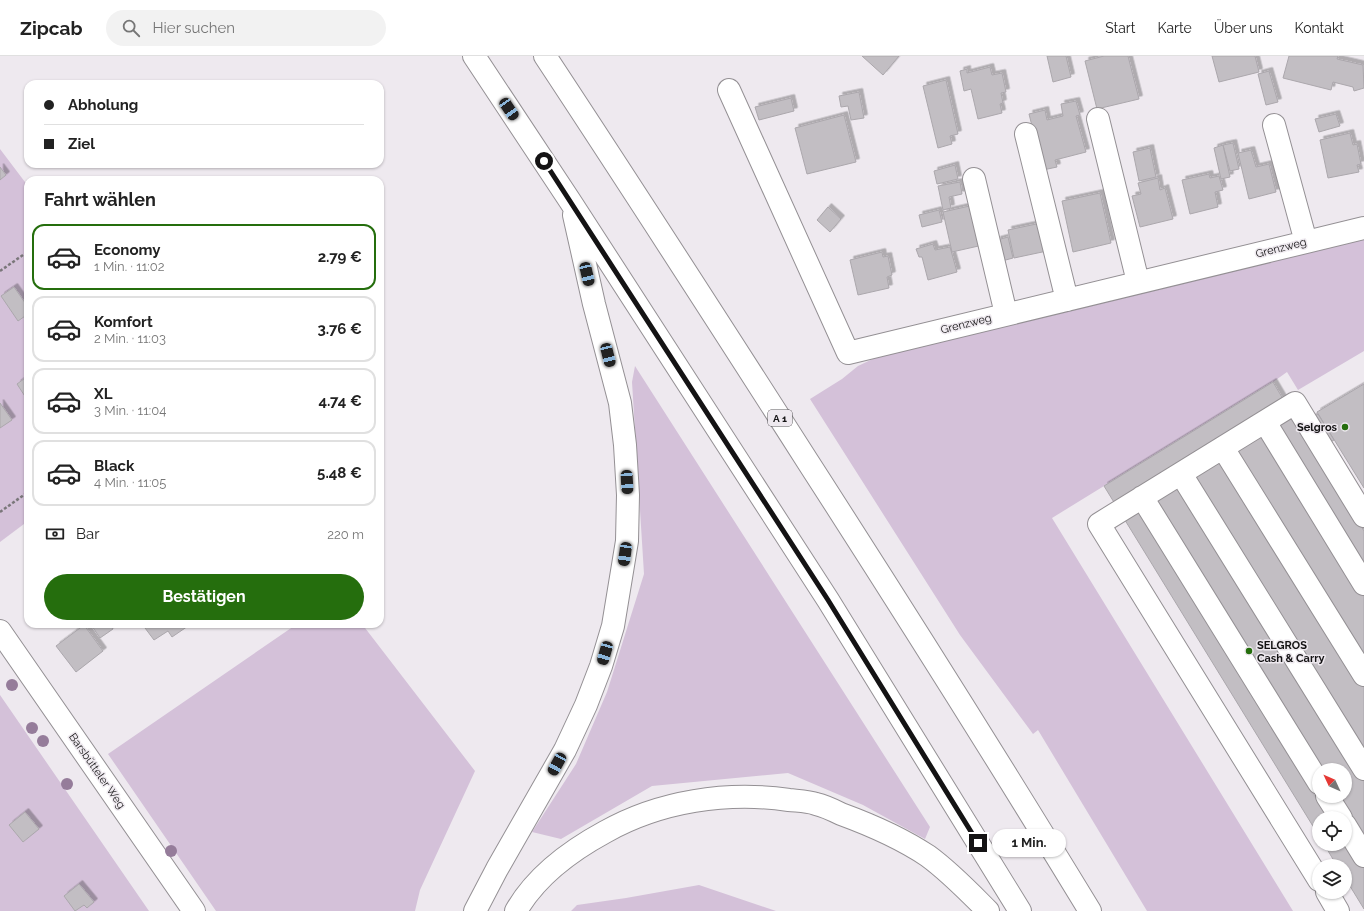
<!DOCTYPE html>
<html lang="de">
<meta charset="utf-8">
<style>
body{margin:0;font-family:Raleway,sans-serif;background:#f2f2f2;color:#222;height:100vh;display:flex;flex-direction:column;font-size:15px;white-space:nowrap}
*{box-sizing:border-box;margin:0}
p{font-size:13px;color:#767676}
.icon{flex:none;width:22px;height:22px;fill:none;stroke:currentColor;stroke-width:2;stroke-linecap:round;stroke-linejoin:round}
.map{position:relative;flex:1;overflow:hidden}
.details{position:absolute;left:24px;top:120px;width:360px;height:452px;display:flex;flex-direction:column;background:#fff;border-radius:12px;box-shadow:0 1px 3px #0004}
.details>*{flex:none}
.top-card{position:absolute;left:24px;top:24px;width:360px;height:88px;border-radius:12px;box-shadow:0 1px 3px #0004;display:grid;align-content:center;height:88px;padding:0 20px;background:#fff}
.needle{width:26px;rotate:314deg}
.tools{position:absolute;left:1312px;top:707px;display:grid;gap:8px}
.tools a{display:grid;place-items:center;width:40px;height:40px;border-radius:50%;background:#fff;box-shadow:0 1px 3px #0004;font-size:20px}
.end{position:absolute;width:18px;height:18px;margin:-9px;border:5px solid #141314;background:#fff;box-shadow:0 0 0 2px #fff}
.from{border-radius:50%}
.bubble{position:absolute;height:28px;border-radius:14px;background:#fff;box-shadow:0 1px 3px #0004;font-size:13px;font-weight:700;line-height:28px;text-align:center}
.car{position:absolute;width:12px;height:24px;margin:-12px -6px;border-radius:5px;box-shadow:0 0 3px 1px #0007;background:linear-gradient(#222 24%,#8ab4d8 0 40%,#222 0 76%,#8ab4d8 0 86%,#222 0)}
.top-card b{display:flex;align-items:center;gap:14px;height:38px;font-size:15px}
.top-card b+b{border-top:1px solid #e0e0e0}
.top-card i{width:10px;height:10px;background:#222}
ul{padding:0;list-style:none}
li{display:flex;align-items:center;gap:12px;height:66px;margin:0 8px 6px;padding:0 12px;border:2px solid #e0e0e0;border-radius:12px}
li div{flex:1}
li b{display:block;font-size:15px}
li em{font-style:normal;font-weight:700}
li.selected{border-color:#256e0d}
li>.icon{width:36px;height:36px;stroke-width:1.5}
h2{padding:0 20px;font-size:18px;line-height:48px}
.pay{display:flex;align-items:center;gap:10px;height:44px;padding:0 20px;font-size:15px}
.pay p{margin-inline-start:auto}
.cta{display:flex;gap:8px;margin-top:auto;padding:8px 20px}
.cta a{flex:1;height:46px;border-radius:24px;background:#256e0d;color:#fff;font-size:16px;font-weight:700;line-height:46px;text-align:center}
header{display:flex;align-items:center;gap:24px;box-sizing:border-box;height:56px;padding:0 20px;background:#fff;border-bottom:1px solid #e0e0e0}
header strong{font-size:19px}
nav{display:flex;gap:22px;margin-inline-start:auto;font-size:14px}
.search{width:280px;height:36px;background:#f2f2f2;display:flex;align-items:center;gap:10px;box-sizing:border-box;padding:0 14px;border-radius:22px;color:#767676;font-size:15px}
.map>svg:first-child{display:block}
</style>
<header>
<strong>Zipcab</strong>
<div class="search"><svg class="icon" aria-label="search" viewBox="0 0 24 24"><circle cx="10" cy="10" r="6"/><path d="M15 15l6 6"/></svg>Hier suchen</div>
<nav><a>Start</a><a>Karte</a><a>Über uns</a><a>Kontakt</a></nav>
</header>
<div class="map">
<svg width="1364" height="855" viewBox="0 0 1364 855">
<defs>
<filter id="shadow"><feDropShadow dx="3.5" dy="-3.5" stdDeviation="0" flood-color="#0004"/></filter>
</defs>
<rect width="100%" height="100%" fill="#eee9ef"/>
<!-- green -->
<path fill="#d4c1d9" d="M0,93l28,37v335l-28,21z
M1364,177v118l-66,39 -11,-18 -14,10 -221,136 241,393h-146l-109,-181 -5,4 -73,-99 -150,-236 32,-20 16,-13 19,-9z
M635,310l295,461 -5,12 -62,-34 -75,-32 -136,13 -91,53 -29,-7 44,-68 31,-72 37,-118 -12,-192z
M297,568h65l113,147 -55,119 -5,21h-199l-108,-157z
M0,639l149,216h-149z
M699,829l77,26h-205l6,-6 49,-7z"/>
<!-- building -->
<path fill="#c2bec3" stroke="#aba7ac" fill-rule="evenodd" filter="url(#shadow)" d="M862,0h37l-16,19z
M1047,0h19l5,21 -18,5z
M1104,0h24l11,43 -42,10 -12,-48z
M1212,0h43l4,16 -40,10z
M1289,0h49l-1,3 26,6 1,23 -10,3 -1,-4 -20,-5 -2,8 -48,-12z
M990,11l2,8 10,-2 4,19 -5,1 2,10 -3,1 2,9 -24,6 -7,-30 -7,2 -4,-20 7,-2v4z
M1269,15l9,31 -12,3 -8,-31z
M946,24l12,54 -8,2 2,8 -14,4 -15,-62z
M859,36l5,26 -13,2 -3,-14 -7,1 -2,-11z
M791,42l3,13 -35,9 -4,-13z
M1076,45l4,14 -4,1 10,36 -31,8 2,7 -14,3 -14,-56 16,-4 2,10 16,-4 -2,-12z
M1336,58l4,12 -21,6 -4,-13z
M844,59l12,47 -49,12 -12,-46z
M1350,77l3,12 4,-1 4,20 -4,1 2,7 -31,6 -8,-38z
M1233,87l6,26 -9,2 -7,-26z
M1223,89l7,32 -9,2 -7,-31z
M1150,92l6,29 -17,4 -6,-29z
M1251,94l5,17 13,-3 7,28 -27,7 -11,-46z
M955,109l3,14 -21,5 -3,-13z
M0,111l6,8 -6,5z
M1209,118l1,4 9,-2 4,14 -8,2 3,15 -28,7 -8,-34z
M1158,122l2,12 5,-2 8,31 -33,8 -8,-31 9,-2 -3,-11z
M960,126l2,12 -13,3 2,11 -8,2 -5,-24z
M1100,137l11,50 -38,9 -11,-51z
M974,149l9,40 -31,7 -9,-40z
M828,151l13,12 -11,13 -13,-12z
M939,154l3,12 -20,5 -3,-12z
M1041,167l6,28 -33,7 -6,-28z
M1008,181l5,21 -11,3 -5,-21z
M933,188l2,6 15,-3 7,25 -29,8 -6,-23h-3l-3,-8z
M882,196l1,5 5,-1 4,19 -5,2 2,11 -31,7 -8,-35z
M14,231l14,20v7l-10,7 -17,-25z
M28,320v25l-11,-17z
M1273,326l26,44 19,-12 16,26 -19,11 49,80v378l-19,-31v-12h-8l-13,-22h21v-26h-26v18l-215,-350zM1319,714h26v26h-26z
M1364,328v104l-47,-76z
M0,347l12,17 -12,8z
M94,568h16l3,5 -13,9 -8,-12z
M142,568h49l-19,13 -4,-6 -14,9z
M84,569l19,26 -27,21 -20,-26z
M25,756l14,17 -16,13 -14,-17z
M79,828l15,18 -7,6 -3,-3 -9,6 -11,-15z"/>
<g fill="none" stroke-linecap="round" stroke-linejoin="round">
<!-- minor casing -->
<g stroke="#949094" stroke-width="24">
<path id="minor" d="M729,34l119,263 516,-125
M1098,63l40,163
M1274,69l32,117
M1026,78l41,166
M974,123l32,135
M1265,366l99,162
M1223,392l141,227
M1181,418l183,295
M1142,441l177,286
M0,575l194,280
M1327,740l14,22
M1345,769l19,31
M1319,824l-220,-356 196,-121 69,113
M1327,836l11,19"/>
</g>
<!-- highway casing -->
<g stroke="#949094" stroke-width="24">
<path id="highway" d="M474,0l96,145 258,399 192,311
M545,0c89,135 176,270 263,406 96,149 190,298 282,449
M475,855l22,-42 68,-119 21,-45 15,-39 12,-40 14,-85 1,-46 -3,-50 -5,-42 -26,-99 -20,-89
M516,855c20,-35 54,-60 89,-79 55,-31 122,-41 184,-32 9,1 19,1 27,4 9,2 17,6 25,10 30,11 60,24 87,42 22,16 41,36 60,55"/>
</g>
<!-- path -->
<path stroke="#7a777a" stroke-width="2.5" stroke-dasharray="3 2" stroke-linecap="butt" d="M0,215l23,-16
M0,456l28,-20"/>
<!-- minor -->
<use href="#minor" stroke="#fff" stroke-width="22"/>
<!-- highway -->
<use href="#highway" stroke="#fff" stroke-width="22"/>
</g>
<!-- trees -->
<g fill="#957c9a">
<circle cx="12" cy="629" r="6"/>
<circle cx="32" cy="672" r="6"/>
<circle cx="43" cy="685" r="6"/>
<circle cx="67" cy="728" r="6"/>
<circle cx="171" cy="795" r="6"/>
</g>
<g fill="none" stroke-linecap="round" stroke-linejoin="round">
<!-- route -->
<path stroke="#141314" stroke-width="5" d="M544,105l284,439 150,243"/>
</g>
<!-- markers -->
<g fill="#256e0d" stroke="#eee9ef" stroke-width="1.5">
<circle cx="1345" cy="371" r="4"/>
<circle cx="1249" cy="595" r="4"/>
</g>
<g text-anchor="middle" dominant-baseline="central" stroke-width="3" stroke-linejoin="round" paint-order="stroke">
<!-- shield labels -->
<rect fill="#eee9ef" stroke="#555356" stroke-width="1" x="768" y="354" width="24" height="16" rx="3"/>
<g font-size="10" font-weight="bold" fill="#141314">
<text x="780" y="362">A 1</text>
</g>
<!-- street labels -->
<g font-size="11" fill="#141314" stroke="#eee9ef">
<text transform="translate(1281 192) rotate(-14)">Grenzweg</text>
<text transform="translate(966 268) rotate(-14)">Grenzweg</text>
<text transform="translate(97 715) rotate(55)">Barsbütteler Weg</text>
</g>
<!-- poi labels -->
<g font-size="11" font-weight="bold" fill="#141314" stroke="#eee9ef" text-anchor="end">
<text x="1337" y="371">Selgros</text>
<text x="1257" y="589" text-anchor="start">SELGROS<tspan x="1257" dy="13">Cash &amp; Carry</tspan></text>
</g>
</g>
</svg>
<div class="tools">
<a><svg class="needle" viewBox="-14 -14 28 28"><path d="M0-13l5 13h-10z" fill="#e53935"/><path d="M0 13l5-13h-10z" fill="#767676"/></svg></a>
<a><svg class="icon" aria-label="locate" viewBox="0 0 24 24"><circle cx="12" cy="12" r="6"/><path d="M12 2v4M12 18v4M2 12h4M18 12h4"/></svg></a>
<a><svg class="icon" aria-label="layers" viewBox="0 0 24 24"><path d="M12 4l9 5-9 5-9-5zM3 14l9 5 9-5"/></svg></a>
</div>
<i class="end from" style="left:544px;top:105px"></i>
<i class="end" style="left:978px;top:787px"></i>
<div class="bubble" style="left:992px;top:773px;width:74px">1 Min.</div>
<i class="car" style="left:509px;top:53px;rotate:146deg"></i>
<i class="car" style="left:587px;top:218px;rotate:167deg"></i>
<i class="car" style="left:608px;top:299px;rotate:166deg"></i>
<i class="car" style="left:627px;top:426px;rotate:177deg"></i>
<i class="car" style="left:625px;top:498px;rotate:188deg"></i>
<i class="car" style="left:605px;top:597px;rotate:196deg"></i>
<i class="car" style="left:557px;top:708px;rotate:209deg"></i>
<div class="top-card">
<b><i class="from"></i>Abholung</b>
<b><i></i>Ziel</b>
</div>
<section class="details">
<h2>Fahrt wählen</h2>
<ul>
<li class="selected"><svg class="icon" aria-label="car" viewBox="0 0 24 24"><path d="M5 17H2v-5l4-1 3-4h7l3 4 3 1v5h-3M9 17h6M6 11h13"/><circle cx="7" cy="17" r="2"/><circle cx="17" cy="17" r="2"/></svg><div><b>Economy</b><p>1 Min. · 11:02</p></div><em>2.79 €</em></li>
<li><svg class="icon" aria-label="car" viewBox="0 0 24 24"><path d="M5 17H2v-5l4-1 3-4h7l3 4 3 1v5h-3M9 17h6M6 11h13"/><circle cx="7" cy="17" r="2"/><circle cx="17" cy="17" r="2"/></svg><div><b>Komfort</b><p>2 Min. · 11:03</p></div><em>3.76 €</em></li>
<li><svg class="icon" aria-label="car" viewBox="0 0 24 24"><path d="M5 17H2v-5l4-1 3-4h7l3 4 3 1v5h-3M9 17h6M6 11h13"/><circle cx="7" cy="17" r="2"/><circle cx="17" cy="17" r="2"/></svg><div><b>XL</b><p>3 Min. · 11:04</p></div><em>4.74 €</em></li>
<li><svg class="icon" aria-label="car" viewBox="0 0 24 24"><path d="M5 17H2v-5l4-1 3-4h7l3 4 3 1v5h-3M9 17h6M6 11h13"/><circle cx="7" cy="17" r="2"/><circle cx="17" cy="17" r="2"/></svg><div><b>Black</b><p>4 Min. · 11:05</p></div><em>5.48 €</em></li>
</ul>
<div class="pay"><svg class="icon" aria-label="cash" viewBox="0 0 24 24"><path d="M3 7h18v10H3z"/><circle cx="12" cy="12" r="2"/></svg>Bar<p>220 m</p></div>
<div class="cta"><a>Bestätigen</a></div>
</section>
</div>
